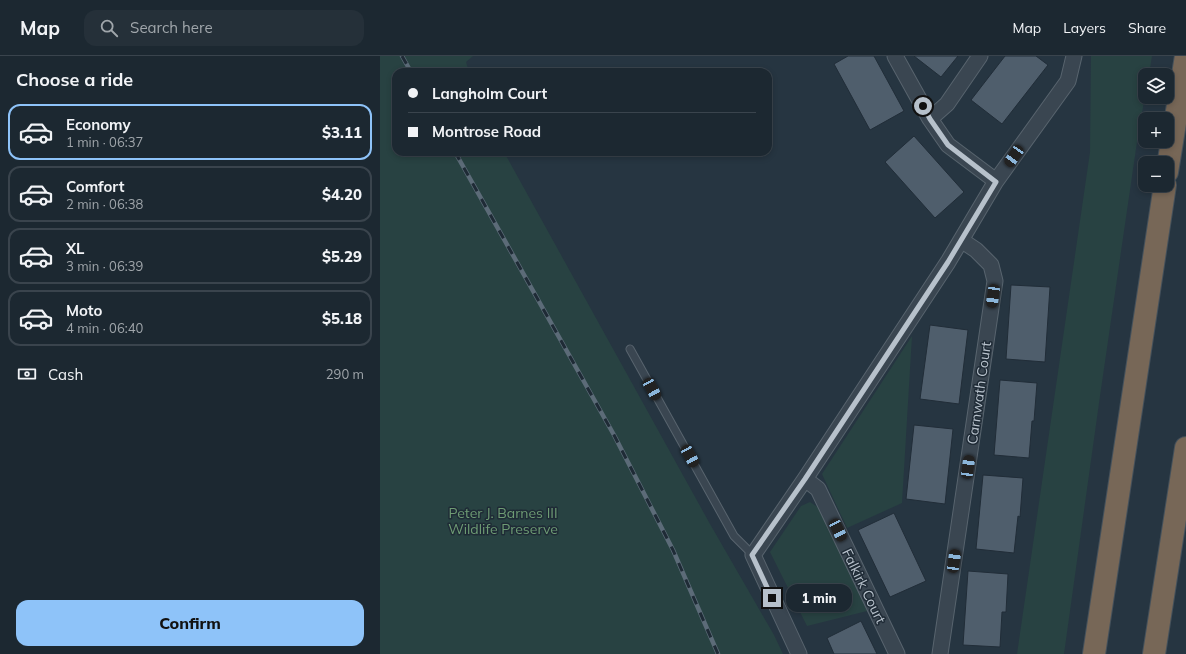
<!DOCTYPE html>
<meta charset="utf-8">
<style>
body{margin:0;font-family:Mulish,sans-serif;background:#253039;color:#f1f3f6;height:100vh;display:flex;flex-direction:column;font-size:15px;white-space:nowrap}
*{box-sizing:border-box;margin:0}
p{font-size:13px;color:#a0a6ab}
.icon{flex:none;width:22px;height:22px;fill:none;stroke:currentColor;stroke-width:2;stroke-linecap:round;stroke-linejoin:round}
.map{position:relative;flex:1;overflow:hidden}
.details{display:flex;flex-direction:column;background:#1c2831;width:380px}
.details>*{flex:none}
.banner{position:absolute;left:12px;top:12px;width:380px;height:88px;border-radius:12px;box-shadow:0 2px 6px #0003,0 0 0 1px #3a444d;display:grid;align-content:center;height:88px;padding:0 16px;background:#1c2831}
.buttons{position:absolute;left:758px;top:12px;display:grid;gap:8px}
.buttons a{display:grid;place-items:center;width:36px;height:36px;border-radius:8px;background:#1c2831;box-shadow:0 2px 6px #0003,0 0 0 1px #3a444d;font-size:20px}
.end{position:absolute;width:18px;height:18px;margin:-9px;border:5px solid #b7c1cb;background:#111;box-shadow:0 0 0 2px #111}
.from{border-radius:50%}
.bubble{position:absolute;height:28px;border-radius:12px;background:#1c2831;box-shadow:0 2px 6px #0003,0 0 0 1px #3a444d;font-size:13px;font-weight:800;line-height:28px;text-align:center}
.car{position:absolute;width:12px;height:24px;margin:-12px -6px;border-radius:5px;box-shadow:0 0 3px 1px #0007;background:linear-gradient(#222 24%,#8ab4d8 0 40%,#222 0 76%,#8ab4d8 0 86%,#222 0)}
.banner b{display:flex;align-items:center;gap:14px;height:38px;font-size:15px}
.banner b+b{border-top:1px solid #3a444d}
.banner i{width:10px;height:10px;background:#f1f3f6}
ul{padding:0;list-style:none}
li{display:flex;align-items:center;gap:12px;height:56px;margin:0 8px 6px;padding:0 8px;border:2px solid #3a444d;border-radius:12px}
li div{flex:1}
li b{display:block;font-size:15px}
li em{font-style:normal;font-weight:800}
li.selected{border-color:#8ec3f9}
li>.icon{width:36px;height:36px;stroke-width:1.5}
h2{padding:0 16px;font-size:18px;line-height:48px}
.pay{display:flex;align-items:center;gap:10px;height:44px;padding:0 16px;font-size:15px}
.pay p{margin-inline-start:auto}
.cta{display:flex;gap:8px;margin-top:auto;padding:8px 16px}
.cta a{flex:1;height:46px;border-radius:12px;background:#8ec3f9;color:#111;font-size:16px;font-weight:800;line-height:46px;text-align:center}
header{display:flex;align-items:center;gap:24px;box-sizing:border-box;height:56px;padding:0 20px;background:#1c2831;border-bottom:1px solid #3a444d}
header strong{font-size:19px}
nav{display:flex;gap:22px;margin-inline-start:auto;font-size:14px}
.search{width:280px;height:36px;background:#253039;display:flex;align-items:center;gap:10px;box-sizing:border-box;padding:0 14px;border-radius:12px;color:#a0a6ab;font-size:15px}
main{display:flex;flex:1;min-height:0}
.map>svg:first-child{display:block}
</style>
<header>
<strong>Map</strong>
<div class="search"><svg class="icon" aria-label="search" viewBox="0 0 24 24"><circle cx="10" cy="10" r="6"/><path d="M15 15l6 6"/></svg>Search here</div>
<nav><a>Map</a><a>Layers</a><a>Share</a></nav>
</header>
<main>
<section class="details">
<h2>Choose a ride</h2>
<ul>
<li class="selected"><svg class="icon" aria-label="car" viewBox="0 0 24 24"><path d="M5 17H2v-5l4-1 3-4h7l3 4 3 1v5h-3M9 17h6M6 11h13"/><circle cx="7" cy="17" r="2"/><circle cx="17" cy="17" r="2"/></svg><div><b>Economy</b><p>1 min · 06:37</p></div><em>$3.11</em></li>
<li><svg class="icon" aria-label="car" viewBox="0 0 24 24"><path d="M5 17H2v-5l4-1 3-4h7l3 4 3 1v5h-3M9 17h6M6 11h13"/><circle cx="7" cy="17" r="2"/><circle cx="17" cy="17" r="2"/></svg><div><b>Comfort</b><p>2 min · 06:38</p></div><em>$4.20</em></li>
<li><svg class="icon" aria-label="car" viewBox="0 0 24 24"><path d="M5 17H2v-5l4-1 3-4h7l3 4 3 1v5h-3M9 17h6M6 11h13"/><circle cx="7" cy="17" r="2"/><circle cx="17" cy="17" r="2"/></svg><div><b>XL</b><p>3 min · 06:39</p></div><em>$5.29</em></li>
<li><svg class="icon" aria-label="car" viewBox="0 0 24 24"><path d="M5 17H2v-5l4-1 3-4h7l3 4 3 1v5h-3M9 17h6M6 11h13"/><circle cx="7" cy="17" r="2"/><circle cx="17" cy="17" r="2"/></svg><div><b>Moto</b><p>4 min · 06:40</p></div><em>$5.18</em></li>
</ul>
<div class="pay"><svg class="icon" aria-label="cash" viewBox="0 0 24 24"><path d="M3 7h18v10H3z"/><circle cx="12" cy="12" r="2"/></svg>Cash<p>290 m</p></div>
<div class="cta"><a>Confirm</a></div>
</section>
<div class="map">
<svg width="806" height="598" viewBox="0 0 806 598">
<rect width="100%" height="100%" fill="#263541"/>
<!-- green -->
<path fill="#284242" d="M0,0h93l-7,6 3,10h-73v80h108l206,372 64,111 9,19h-403z
M711,0h61l-3,19h-4v21l-7,39 -38,261 -36,258h-47l73,-502z
M532,280l-10,167 -55,25 -25,-54z
M430,446l9,6 48,103 -60,15 -37,-74 31,-46z"/>
<!-- building -->
<path fill="#4f5e6c" stroke="#212d38" d="M468,0h26l30,55 -34,19 -36,-66z
M534,0h44l-17,21z
M625,0h31l12,9 -46,59 -31,-24z
M534,80l50,56 -29,26 -50,-56z
M631,229l39,2 -5,75 -39,-3z
M550,269l38,5 -9,74 -39,-5z
M620,324l37,3 -3,38h-2l-3,37 -35,-3z
M534,369l39,4 -8,75 -39,-5z
M603,419l40,3 -3,39 -2,-1 -4,37 -38,-4z
M514,457l32,68 -36,16 -32,-67z
M588,515l40,3 -2,38h-4l-2,35 -37,-2z
M481,565l16,33h-43l-7,-16z"/>
<g fill="none" stroke-linecap="round" stroke-linejoin="round">
<!-- lane casing -->
<g stroke="#58646e" stroke-width="9">
<path id="lane" d="M250,293l104,187 19,19"/>
</g>
<!-- street casing -->
<g stroke="#58646e" stroke-width="17">
<path id="street" d="M515,0l35,63 18,26 48,36
M550,63l17,-15 33,-48
M425,423l13,10 79,165
M419,598l-46,-99 52,-76 143,-217 48,-81 72,-100 6,-25
M560,598l55,-373 -4,-16 -15,-15 -15,-10"/>
</g>
<!-- highway casing -->
<g stroke="#45515b" stroke-width="24">
<path id="highway" d="M787,116l19,-116
M714,598l71,-469
M774,598l32,-206"/>
</g>
<!-- lane -->
<use href="#lane" stroke="#3a4651" stroke-width="7"/>
<!-- street -->
<use href="#street" stroke="#3a4651" stroke-width="15"/>
<!-- highway -->
<use href="#highway" stroke="#776757" stroke-width="22"/>
<!-- rail casing -->
<g stroke="#5c6b78" stroke-width="4.5">
<path id="rail" d="M22,0l9,16
M75,96l159,283 59,115 45,104"/>
</g>
<!-- rail -->
<use href="#rail" stroke="#1f2b36" stroke-width="3" stroke-dasharray="9" stroke-linecap="butt"/>
</g>
<g fill="none" stroke-linecap="round" stroke-linejoin="round">
<!-- route -->
<path stroke="#b7c1cb" stroke-width="5" d="M392,542l-20,-43 53,-76 143,-217 48,-80 -48,-37 -18,-26 -7,-13"/>
</g>
<g text-anchor="middle" dominant-baseline="central" stroke-width="3" stroke-linejoin="round" paint-order="stroke">
<!-- street labels -->
<g font-size="14" fill="#b7c1cb" stroke="#1f2b36">
<text transform="translate(599 337) rotate(-82)">Carnwath Court</text>
<text transform="translate(484 530) rotate(64)">Falkirk Court</text>
</g>
<!-- park labels -->
<g font-size="14" fill="#6e9c74" stroke="#1f2b36">
<text x="123" y="457">Peter J. Barnes III<tspan x="123" dy="16">Wildlife Preserve</tspan></text>
</g>
</g>
</svg>
<div class="buttons">
<a><svg class="icon" aria-label="layers" viewBox="0 0 24 24"><path d="M12 4l9 5-9 5-9-5zM3 14l9 5 9-5"/></svg></a>
<a>+</a>
<a>−</a>
</div>
<i class="end from" style="left:543px;top:50px"></i>
<i class="end" style="left:392px;top:542px"></i>
<div class="bubble" style="left:406px;top:528px;width:66px">1 min</div>
<i class="car" style="left:634px;top:100px;rotate:215deg"></i>
<i class="car" style="left:613px;top:240px;rotate:188deg"></i>
<i class="car" style="left:272px;top:333px;rotate:151deg"></i>
<i class="car" style="left:310px;top:400px;rotate:151deg"></i>
<i class="car" style="left:588px;top:411px;rotate:8deg"></i>
<i class="car" style="left:458px;top:474px;rotate:154deg"></i>
<i class="car" style="left:574px;top:505px;rotate:8deg"></i>
<div class="banner">
<b><i class="from"></i>Langholm Court</b>
<b><i></i>Montrose Road</b>
</div>
</div>
</main>
